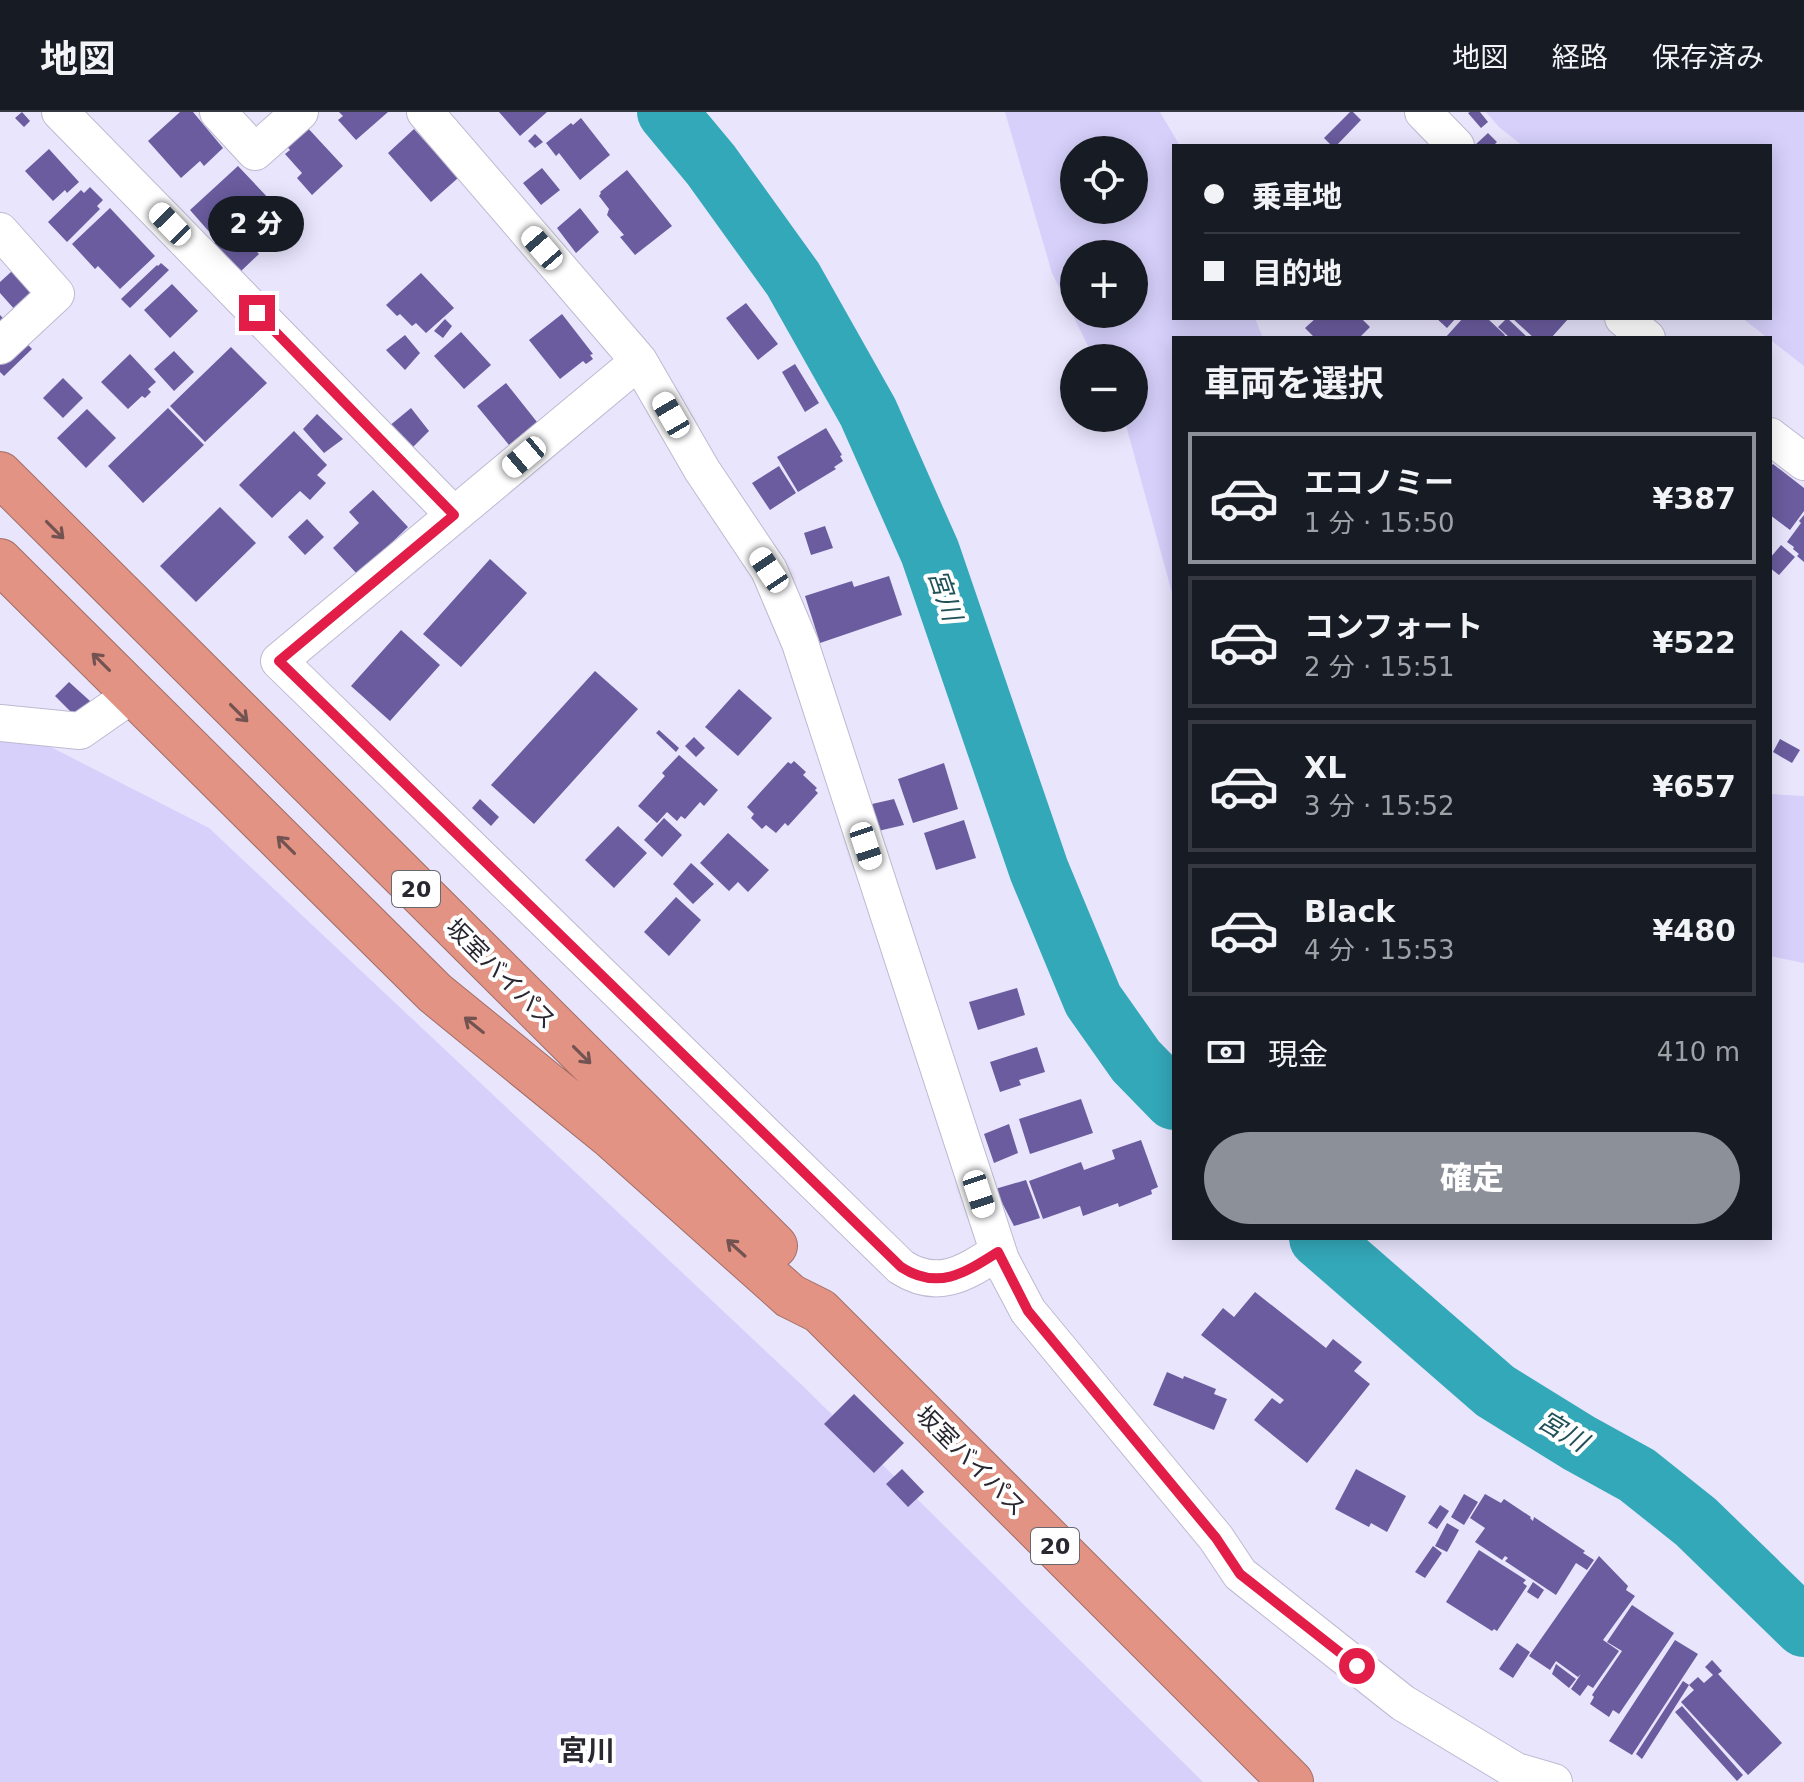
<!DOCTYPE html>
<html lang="ja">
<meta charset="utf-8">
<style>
body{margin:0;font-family:"DejaVu Sans","Noto Sans JP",sans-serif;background:#20242c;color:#f1f3f6;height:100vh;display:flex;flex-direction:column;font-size:30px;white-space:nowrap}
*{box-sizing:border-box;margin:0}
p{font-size:26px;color:#9ea1a6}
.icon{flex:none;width:44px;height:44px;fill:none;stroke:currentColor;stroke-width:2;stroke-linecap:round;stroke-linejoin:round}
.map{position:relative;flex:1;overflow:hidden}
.sheet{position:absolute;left:1172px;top:224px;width:600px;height:904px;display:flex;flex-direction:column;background:#171b24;border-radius:0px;box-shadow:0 4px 20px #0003}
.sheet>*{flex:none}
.guide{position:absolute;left:1172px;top:32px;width:600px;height:176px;border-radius:0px;box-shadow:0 4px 20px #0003;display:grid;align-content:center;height:176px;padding:0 32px;background:#171b24}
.controls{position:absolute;left:1060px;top:24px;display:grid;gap:16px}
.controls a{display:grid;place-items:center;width:88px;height:88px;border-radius:50%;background:#171b24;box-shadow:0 4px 20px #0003;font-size:40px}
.end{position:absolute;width:36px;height:36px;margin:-18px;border:10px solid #e11d48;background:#fff;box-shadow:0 0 0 4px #fff}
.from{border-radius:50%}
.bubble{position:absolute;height:56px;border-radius:28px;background:#171b24;box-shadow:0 4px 20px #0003;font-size:26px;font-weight:800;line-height:56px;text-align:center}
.car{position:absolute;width:24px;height:48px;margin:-24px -12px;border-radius:10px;box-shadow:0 0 6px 2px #0007;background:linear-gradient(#fff 24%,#345 0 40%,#fff 0 76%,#345 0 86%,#fff 0)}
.guide b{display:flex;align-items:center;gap:28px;height:76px;font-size:30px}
.guide b+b{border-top:2px solid #363941}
.guide i{width:20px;height:20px;background:#f1f3f6}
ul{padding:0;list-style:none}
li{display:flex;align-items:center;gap:24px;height:132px;margin:0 16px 12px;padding:0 16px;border:4px solid #363941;border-radius:0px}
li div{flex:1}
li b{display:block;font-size:30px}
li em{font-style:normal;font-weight:800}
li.on{border-color:#8c9099}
li>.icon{width:72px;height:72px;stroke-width:1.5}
h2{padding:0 32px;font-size:36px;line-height:96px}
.pay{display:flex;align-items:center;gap:20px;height:88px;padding:0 32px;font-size:30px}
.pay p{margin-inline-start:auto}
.primary-button{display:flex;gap:16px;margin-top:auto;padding:16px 32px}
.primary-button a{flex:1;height:92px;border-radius:48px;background:#8c9099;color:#fff;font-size:32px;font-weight:800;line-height:92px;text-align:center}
header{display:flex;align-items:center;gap:48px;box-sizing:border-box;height:112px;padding:0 40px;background:#171b24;border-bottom:2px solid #363941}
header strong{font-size:38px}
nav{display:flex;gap:44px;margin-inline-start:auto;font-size:28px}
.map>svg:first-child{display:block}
</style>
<header>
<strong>地図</strong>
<nav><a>地図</a><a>経路</a><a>保存済み</a></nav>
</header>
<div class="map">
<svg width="1804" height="1670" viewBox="0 0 1804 1670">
<rect width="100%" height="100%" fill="#e8e5fd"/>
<!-- green -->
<path fill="#d6d0fb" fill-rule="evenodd" d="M1005,0h155l20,34h-6v172h81l8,20h-89v262l-50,-182h10v-60h-40l-42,-85zM1074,38h60v60h-60zM1134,142v60h-60v-60z
M1486,0h318v254l-62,-48h28v-172h-247l-24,-19z
M0,609l209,107 597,561 397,393h-1203z
M1770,682l34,2v167l-34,-7z"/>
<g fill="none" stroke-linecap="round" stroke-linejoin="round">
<!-- river -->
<path stroke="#33a8b9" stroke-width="60" d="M667,0l44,53 82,114 75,133 62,140 109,318 54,130 43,61 38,39
M1319,1126l176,153 84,52 58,32 59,47 108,105"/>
</g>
<!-- building -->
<path fill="#6a5c9e" d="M22,0l8,9 -6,6 -9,-9z
M180,0h13l30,36 -19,18 -4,-5 -19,17 -33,-37z
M339,0h49l-32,28 -18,-20 5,-4z
M499,0h48l-27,24z
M1350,0h3l8,8 -25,26h-4l-8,-8z
M1470,0h10l8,10 -7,6 -13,-15z
M581,6l29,37 -30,25 -21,-27 -3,3 -10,-13 25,-20 2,2z
M305,13l38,41 -31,29 -15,-17 5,-5 -17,-19 5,-4 -5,-6z
M414,17l44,49 -27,24 -43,-49z
M1488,21l9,9 -4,4h-19z
M535,22l8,8 -8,6 -7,-7z
M49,37l30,33 -12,11 -2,-3 -12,11 -28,-30z
M238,54l34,36 -11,10 3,4 -22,20 17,18 -19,18 -27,-28 20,-19 -4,-5 -17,15 -22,-25z
M542,56l18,22 -19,15 -18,-22z
M627,58l45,56 -37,29 -15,-18 4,-2 -17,-20 2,-6 -10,-13 2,-3 -1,-1z
M90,75l13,13 -6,6 3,3 -33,33 -19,-20 33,-32 3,3z
M110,96l45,48 -35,33 -22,-23 -3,3 -23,-25z
M580,96l19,24 -23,21 -19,-25z
M33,140l29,33 -38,35 -24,-27v-11z
M161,151l8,7 -39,38 -9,-9 36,-34 1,1z
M421,161l33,35 -28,25 -10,-10 -4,3 -12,-12 -3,2 -11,-11z
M172,172l26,27 -28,27 -26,-28z
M746,191l32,41 -20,16 -32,-42z
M562,202l31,40 -3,1 3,4 -7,5 -3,-3 -23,18 -31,-39z
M0,203l32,34 -28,27 -4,-4z
M1316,206h45l9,9 -11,11h-44l-10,-10z
M1436,206h20l-9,10z
M1463,206h24l18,17 -2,3h-58z
M1507,206l21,20h-18l-12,-11z
M1512,206h57l-18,20h-17z
M445,207l7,7 -9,12 -9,-7z
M461,220l30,33 -27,24 -30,-33z
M405,223l15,18 -15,17 -19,-20z
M231,235l36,36 -62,59 -35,-36z
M174,239l20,21 -20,19 -20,-22z
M130,242l26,28 -8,7 3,3 -6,6 -3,-2 -14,13 -27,-27z
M795,252l24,39 -14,9 -23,-40z
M63,266l20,20 -20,20 -20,-20z
M506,271l31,39 -28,23 -32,-39z
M168,296l36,37 -61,58 -35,-37z
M411,296l18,23 -20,20 -21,-24z
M87,297l29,29 -30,30 -29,-30z
M317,302l26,25 -19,14 -21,-24z
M826,316l16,27 -2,1 3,5 -9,6 2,2 -38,23 -21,-35z
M294,319l33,34 -10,10 9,8 -16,17 -10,-9 -28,27 -33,-33z
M1773,352l31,24v23l-14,19 -20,-15v-48z
M779,354l17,27 -26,17 -18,-27z
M373,378l35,37 -50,48 -25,-27 26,-25 -10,-11z
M220,395l36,36 -60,59 -36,-36z
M1804,403v47l-7,-6 2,-2 -6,-5 1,-2 -7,-5 14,-19 -2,-2z
M307,407l17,18 -19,18 -17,-18z
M825,414l8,22 -22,7 -7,-22z
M1781,433l14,12 -16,18 -9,-7v-10z
M490,447l37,34 -66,74 -38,-33z
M889,464l13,39 -82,28 -15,-47 47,-15 2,6z
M401,518l39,35 -50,56 -39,-35z
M595,559l43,38 -104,115 -43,-39z
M69,570l21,19 -15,15 -20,-20z
M739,577l33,29 -34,38 -33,-29z
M659,618l20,18 -3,4 -20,-19z
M694,625l11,11 -9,9 -11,-11z
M1780,627l20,11 -8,13 -19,-11z
M679,643l39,35 -14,16 -4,-4 -15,17 -4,-3 -4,5 -10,-9 -10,11 -19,-17 27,-30 -3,-3z
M794,649l12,11 -3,3 14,13 -2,2 3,3 -30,33 -3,-3 -9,10 -10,-8 -4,4 -11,-11 3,-4 -7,-7 41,-45 3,2z
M944,651l14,46 -45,14 -15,-44z
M480,687l19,18 -8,9 -19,-18z
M894,687l10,26 -26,6 -6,-27z
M664,706l18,17 -20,22 -18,-17z
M964,708l12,38 -40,12 -12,-37z
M618,714l29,27 -33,35 -29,-28z
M728,721l41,37 -21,22 -10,-10 -9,9 -29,-28z
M691,751l23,21 -21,20 -20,-20z
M676,785l25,23 -32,36 -25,-24z
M1017,876l8,27 -47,15 -9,-28z
M1037,935l8,25 -26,8 2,5 -21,7 -10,-30z
M1081,987l12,34 -63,21 -11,-35z
M1009,1012l9,29 -24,10 -10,-29z
M1141,1028l17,47 -7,3 1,4 -33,13 -1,-4 -35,13 -3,-10 -37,13 -14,-38 52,-19 3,8 31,-11 -3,-9z
M1026,1068l14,38 -26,8 -19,-37z
M1255,1180l71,56 7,-9 29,23 -8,9 16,13 -63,79 -53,-43 18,-22 8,6 4,-4 -83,-65 22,-27 11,9z
M1167,1260l16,7 1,-3 32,13 -2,5 13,5 -13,31 -61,-25z
M854,1282l50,49 -30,30 -50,-49z
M902,1357l22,23 -16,15 -22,-23z
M1356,1357l50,27 -19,36 -16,-9 -2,4 -34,-18z
M1464,1382l14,8 -14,23 -13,-8z
M1485,1382l16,9 3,-4 27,18 -1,1 3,3 1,-4 51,34 -2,2 11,7 -7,10 -11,-7 -20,32 -51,-34 3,-3 -3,-2 -3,4 -27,-18 10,-14 -15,-10z
M1440,1393l9,6 -12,18 -9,-6z
M1447,1411l12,7 -12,22 -12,-6z
M1433,1434l9,7 -17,25 -10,-6z
M1479,1438l47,30 -3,3 4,3 -30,45 -3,-2 -2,2 -46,-29z
M1599,1444l29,30 -2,4 9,6 -32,44 16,11 -26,37 -5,-3 -8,11 -9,-7 10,-15 -3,3 -22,-16 -6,9 -21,-14z
M1533,1470l11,8 -6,9 -11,-7z
M1632,1493l42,28 -55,81 -6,-4 -4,7 -19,-13 4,-7 -2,-2 30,-44 -15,-9z
M1675,1528l23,14 -66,101 -23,-14z
M1517,1531l13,9 -17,26 -14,-9z
M1712,1548l10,11 -4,3 64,69 -34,32 -67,-73 13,-12 -5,-5 -47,74 -6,-5 47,-73 6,4 9,-8 6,6 9,-8 -8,-8z
M1556,1552l20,15 -7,9 -17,-14z
M1682,1594l61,69 -6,6 -62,-69z"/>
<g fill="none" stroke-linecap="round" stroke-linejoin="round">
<!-- street casing -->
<g stroke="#bdbad1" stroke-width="38">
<path id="street" d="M60,0l394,403
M218,0l37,40 45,-40
M425,0l214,249 63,109 67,100 31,73 201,617 27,51 188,227 24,36 163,129 113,68 38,11
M1423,0l33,34
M0,119l56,63 -56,52
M1623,206l24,20
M639,249l-360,300 622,606c37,24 64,6 97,-15
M1770,324l34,26
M0,611l80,8 53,-37"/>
</g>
<!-- highway casing -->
<g stroke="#a16e66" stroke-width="46">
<path id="highway" d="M0,362l775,772
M0,449l435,432 178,145 177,158 30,15 471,471"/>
</g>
<!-- street -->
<use href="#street" stroke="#fff" stroke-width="36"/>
<!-- highway -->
<use href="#highway" stroke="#e29383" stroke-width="44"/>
</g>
<!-- one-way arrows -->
<defs><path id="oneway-shaft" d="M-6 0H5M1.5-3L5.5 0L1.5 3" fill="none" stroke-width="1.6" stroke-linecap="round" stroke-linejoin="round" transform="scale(2)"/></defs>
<g stroke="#735352">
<use href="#oneway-shaft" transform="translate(55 418) rotate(45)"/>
<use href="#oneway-shaft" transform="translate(101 550) rotate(-135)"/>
<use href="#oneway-shaft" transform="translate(239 601) rotate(45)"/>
<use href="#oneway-shaft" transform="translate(286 733) rotate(-135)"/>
<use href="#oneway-shaft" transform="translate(474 913) rotate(-141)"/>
<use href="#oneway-shaft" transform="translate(582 943) rotate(45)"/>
<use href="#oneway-shaft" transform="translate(736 1136) rotate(-138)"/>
</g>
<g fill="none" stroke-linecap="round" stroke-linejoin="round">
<!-- route -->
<path stroke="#e11d48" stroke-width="10" d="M257,201l197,202 -175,146 622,606c37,24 64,6 97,-15l30,59 188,227 24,36 117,92"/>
</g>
<g text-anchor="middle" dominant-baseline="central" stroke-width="8" stroke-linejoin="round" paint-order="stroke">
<!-- shield labels -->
<g fill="#fff" stroke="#69686f" stroke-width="2">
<rect x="392" y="759" width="48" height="36" rx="6"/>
<rect x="1031" y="1416" width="48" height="36" rx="6"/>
</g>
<g font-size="22" font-weight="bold" fill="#292831">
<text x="416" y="777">20</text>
<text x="1055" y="1434">20</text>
</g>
<!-- street labels -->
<g font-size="24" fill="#292831" stroke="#fff">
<text transform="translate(501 862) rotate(45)">坂室バイパス</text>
<text transform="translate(971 1349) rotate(45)">坂室バイパス</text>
</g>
<!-- water labels -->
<g font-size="26" font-style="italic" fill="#205058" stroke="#fff">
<text transform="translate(945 483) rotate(71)">宮川</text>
<text transform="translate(1563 1319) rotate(31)">宮川</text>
</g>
<!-- quarter labels -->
<g font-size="28" font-weight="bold" fill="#292831" stroke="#fff">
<text x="587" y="1638">宮川</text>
</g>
</g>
</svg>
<div class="controls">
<a><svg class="icon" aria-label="locate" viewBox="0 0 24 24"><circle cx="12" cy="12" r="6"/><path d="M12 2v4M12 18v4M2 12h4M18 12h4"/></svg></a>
<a>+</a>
<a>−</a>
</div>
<i class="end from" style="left:1357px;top:1554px"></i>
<i class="end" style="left:257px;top:201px"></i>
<div class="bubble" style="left:208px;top:84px;width:96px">2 分</div>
<i class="car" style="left:170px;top:112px;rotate:316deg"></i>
<i class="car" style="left:542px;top:136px;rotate:319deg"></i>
<i class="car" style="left:671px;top:303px;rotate:330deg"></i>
<i class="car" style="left:524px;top:345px;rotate:230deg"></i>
<i class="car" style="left:769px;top:458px;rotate:326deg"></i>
<i class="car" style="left:866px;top:734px;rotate:162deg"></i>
<i class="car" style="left:979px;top:1082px;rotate:162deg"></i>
<div class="guide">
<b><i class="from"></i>乗車地</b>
<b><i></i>目的地</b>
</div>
<section class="sheet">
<h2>車両を選択</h2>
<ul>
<li class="on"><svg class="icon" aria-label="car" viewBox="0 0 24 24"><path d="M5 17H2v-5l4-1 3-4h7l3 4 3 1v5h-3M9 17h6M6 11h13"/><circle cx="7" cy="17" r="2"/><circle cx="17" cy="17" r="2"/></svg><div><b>エコノミー</b><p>1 分 · 15:50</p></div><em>¥387</em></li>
<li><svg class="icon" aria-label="car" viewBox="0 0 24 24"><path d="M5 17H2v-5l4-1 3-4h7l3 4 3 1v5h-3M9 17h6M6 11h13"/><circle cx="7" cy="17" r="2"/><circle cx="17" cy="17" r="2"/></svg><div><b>コンフォート</b><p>2 分 · 15:51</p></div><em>¥522</em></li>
<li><svg class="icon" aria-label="car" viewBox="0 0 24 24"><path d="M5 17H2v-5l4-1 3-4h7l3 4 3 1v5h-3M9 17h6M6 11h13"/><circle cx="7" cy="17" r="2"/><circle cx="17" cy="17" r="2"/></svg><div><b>XL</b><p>3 分 · 15:52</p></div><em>¥657</em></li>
<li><svg class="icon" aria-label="car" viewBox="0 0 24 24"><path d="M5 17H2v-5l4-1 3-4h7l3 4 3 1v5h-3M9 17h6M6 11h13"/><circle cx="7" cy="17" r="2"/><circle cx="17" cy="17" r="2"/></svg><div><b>Black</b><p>4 分 · 15:53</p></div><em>¥480</em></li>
</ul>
<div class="pay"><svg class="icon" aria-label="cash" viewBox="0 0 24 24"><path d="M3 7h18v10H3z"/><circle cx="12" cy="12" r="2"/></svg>現金<p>410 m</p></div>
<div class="primary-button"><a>確定</a></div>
</section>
</div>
